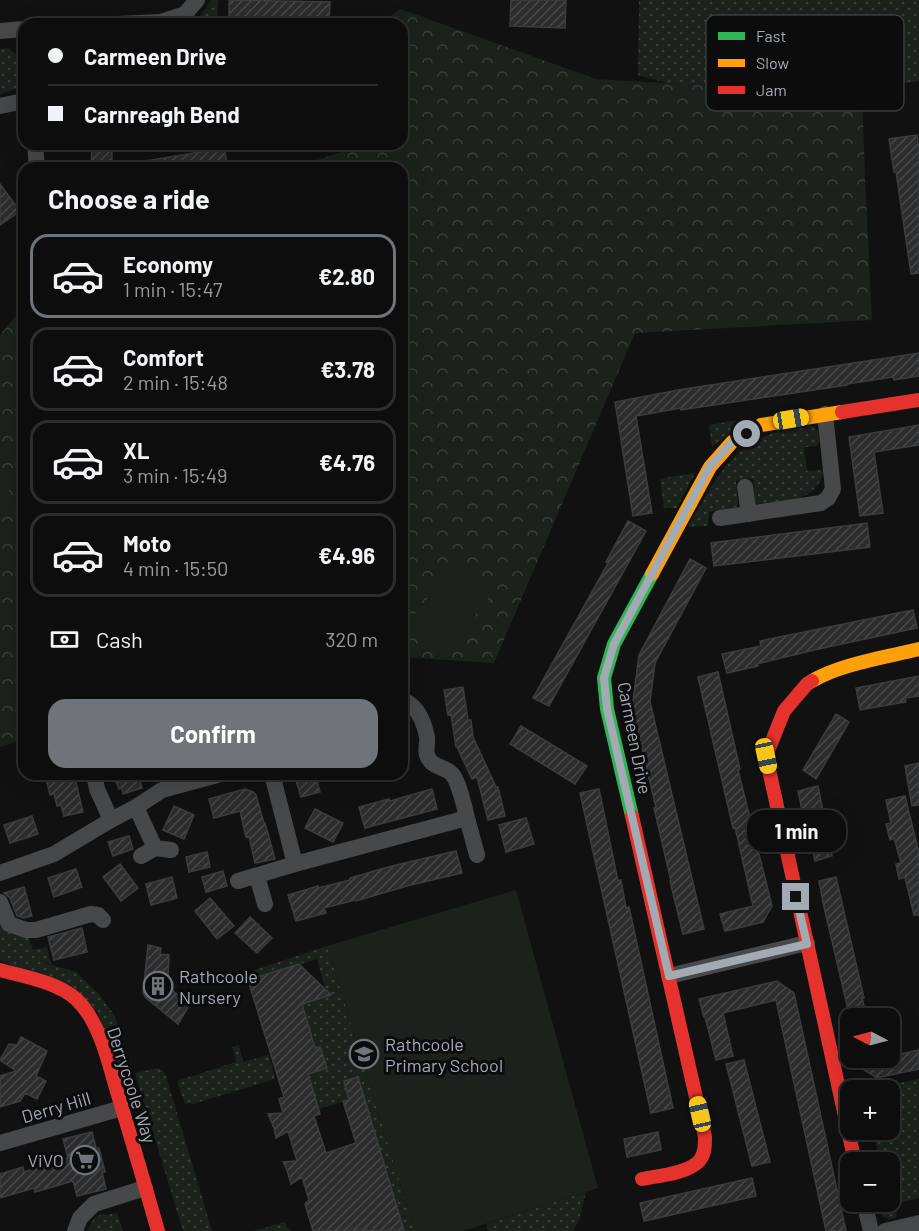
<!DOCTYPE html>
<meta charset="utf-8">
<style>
body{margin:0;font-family:Barlow,sans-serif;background:#161617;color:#f1f3f6;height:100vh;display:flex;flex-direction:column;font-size:22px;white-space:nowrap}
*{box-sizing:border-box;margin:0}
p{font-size:20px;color:#9a9c9e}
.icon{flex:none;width:33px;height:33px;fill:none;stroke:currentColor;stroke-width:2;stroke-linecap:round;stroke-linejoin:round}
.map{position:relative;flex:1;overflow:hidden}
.drawer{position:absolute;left:18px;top:162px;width:390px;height:618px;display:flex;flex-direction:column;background:#0d0d0e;border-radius:18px;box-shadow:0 6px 24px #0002,0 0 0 2px #2d2d2e}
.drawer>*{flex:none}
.guide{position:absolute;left:18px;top:18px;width:390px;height:132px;border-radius:18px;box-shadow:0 6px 24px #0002,0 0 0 2px #2d2d2e;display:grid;align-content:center;height:132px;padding:0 30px;background:#0d0d0e}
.needle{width:39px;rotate:276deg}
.buttons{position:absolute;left:840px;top:1008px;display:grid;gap:12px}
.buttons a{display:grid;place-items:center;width:60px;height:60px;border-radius:12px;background:#0d0d0e;box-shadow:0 6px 24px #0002,0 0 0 2px #2d2d2e;font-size:30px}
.end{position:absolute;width:27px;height:27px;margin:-14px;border:8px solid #a2aab3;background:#111;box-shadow:0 0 0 3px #111}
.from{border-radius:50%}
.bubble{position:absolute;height:42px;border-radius:18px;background:#0d0d0e;box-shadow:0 6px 24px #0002,0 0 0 2px #2d2d2e;font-size:20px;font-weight:700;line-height:42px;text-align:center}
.car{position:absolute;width:18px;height:36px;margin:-18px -9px;border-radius:8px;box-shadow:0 0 4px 2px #0007;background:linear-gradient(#f5c518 24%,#345 0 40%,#f5c518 0 76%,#345 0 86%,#f5c518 0)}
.guide b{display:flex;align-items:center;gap:21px;height:57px;font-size:22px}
.guide b+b{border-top:2px solid #2d2d2e}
.guide i{width:15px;height:15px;background:#f1f3f6}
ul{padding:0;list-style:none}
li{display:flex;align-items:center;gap:18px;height:84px;margin:0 12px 9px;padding:0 18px;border:3px solid #2d2d2e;border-radius:18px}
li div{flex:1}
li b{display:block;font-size:22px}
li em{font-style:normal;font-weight:700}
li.on{border-color:#6f747b}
li>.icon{width:54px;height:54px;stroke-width:1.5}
h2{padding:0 30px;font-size:27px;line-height:72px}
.pay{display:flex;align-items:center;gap:15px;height:66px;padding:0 30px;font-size:22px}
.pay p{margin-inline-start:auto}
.primary-button{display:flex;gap:12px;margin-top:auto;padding:12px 30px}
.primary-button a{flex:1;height:69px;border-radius:18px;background:#6f747b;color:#fff;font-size:24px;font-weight:700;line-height:69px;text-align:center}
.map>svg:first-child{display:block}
</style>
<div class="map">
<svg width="919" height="1231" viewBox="0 0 919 1231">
<defs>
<pattern id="grass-dots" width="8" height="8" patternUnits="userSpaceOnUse" patternTransform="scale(1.5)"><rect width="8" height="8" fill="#1b221c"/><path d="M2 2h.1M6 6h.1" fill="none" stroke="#393f3b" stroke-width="1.8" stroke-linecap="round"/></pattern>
<pattern id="park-crowns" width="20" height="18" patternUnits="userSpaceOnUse" patternTransform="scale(1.5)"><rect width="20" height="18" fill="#1b221c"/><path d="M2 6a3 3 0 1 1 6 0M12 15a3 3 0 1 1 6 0" fill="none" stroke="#393f3b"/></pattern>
<pattern id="building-hatch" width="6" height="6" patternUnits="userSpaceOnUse" patternTransform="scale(1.5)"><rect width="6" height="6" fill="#2c2c2d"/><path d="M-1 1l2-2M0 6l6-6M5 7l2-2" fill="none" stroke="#474849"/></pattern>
</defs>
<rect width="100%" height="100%" fill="#111112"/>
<!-- grass -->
<path fill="url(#grass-dots)" d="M211,0h7l-1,24h-27l11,-9z
M639,0h280v81l-84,12 -168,-10 -29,-8z
M8,48l9,7 1,33 -18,7v-46z
M743,419l1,4 -32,24 -3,-22z
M811,426l4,2 3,4 1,11 -3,3 -10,1 -2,2 3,22 15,-1 1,2c-6,31 -41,29 -66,32l-2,-4 -2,-22 -17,3 2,23 -1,3 -28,5 -1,14 -20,1c22,-37 41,-81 86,-94 12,-3 25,-4 37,-7z
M693,473l1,2 -17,33h-13l-4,-29z
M0,918l28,17 5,15 14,-3 4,17 -16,-4 41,12 23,22 16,22 16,51 -8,2 -6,-2 -20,-56 -97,-51z
M327,946l88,285h-11l-46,-154 -14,4 5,19 -31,9 -35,-36 31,-1 6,-2 -1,-4 7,-2 -6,-17 -5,1 -13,-44 25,-8 -10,-37 -74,23 1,-6 2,-3z
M239,1045l4,17 26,-7 6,24 -82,25 -3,-1 -5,1 -8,-23 59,-19 -4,-15z
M158,1068l5,3 3,5 46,155h-29l-48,-158z
M919,1079v119l-21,5 -2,15c-11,3 -16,-1 -19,-13l4,-3h9v-40h-10l-7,-32h17v-40h-26z
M586,1192l-7,28 -6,11h-85l-2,-7z
M117,1213l6,18h-36l7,-13 8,-4 4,1z
M285,1222l2,6 5,3h-38z"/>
<!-- park -->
<path fill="url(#park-crowns)" d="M400,9l196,70 266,16 3,83 7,142 -237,13 -141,330 -92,-6v-489h-111l76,-24h35v-120h-21z
M24,306v433l-24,8v-412z"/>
<!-- garden -->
<path fill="#1b221c" d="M0,463l13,41 -13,5z
M460,559l36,30 -55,67 -36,-30z
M516,890l82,298 -135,43h-48l-88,-285z"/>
<!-- building -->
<path fill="url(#building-hatch)" stroke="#3a3c3e" stroke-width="1.5" d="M229,0l101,2 -1,21 -80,-2v3h-20z
M511,0h55l-1,28 -55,-2z
M917,135l2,14v124l-8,1 -15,-102h-2l-5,-33z
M92,146l20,1v21h-21z
M224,148l3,15 -32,5h-49v-7z
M0,184l20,27 -20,14z
M919,353v23l-25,4 -1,-3 -46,7v1l-166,25v-2l-45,8 16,97 -19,3 -18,-114 63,-12z
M919,425v20l-45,7 9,61 -23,3 -11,-79z
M628,521l18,10 -97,175 -16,-8 75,-135 -2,-1z
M867,523l3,24 -156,19 -3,-23z
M690,559l16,9 -51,95 -5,39 54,227 -21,5 -13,-53h1l-17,-73h2l-25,-107h2l6,-46z
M913,610l4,18 -103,22 -57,14 1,2 -31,7 -5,-19 39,-8 -1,-5z
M718,672l22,97 -2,1 34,136 -9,16 -38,9 -5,-17 33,-8 -18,-79 -2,1 -35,-151z
M919,676v20l-14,2 1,4 -46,8 -4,-22z
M463,687l5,33h3l2,17 23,50h2l7,29 -17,4 -11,-43 -5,2 -15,-32h-1l-5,-33 -3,1 -4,-25z
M836,714l13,8 -33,57 -13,-9z
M521,726l66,40 -12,18 -65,-40z
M919,763v42l-7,1 -7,-40z
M45,774h29l9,38 -19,4 -3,-11 -4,1 -3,-12 -4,1z
M113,774h25l4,14 -19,6 -1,-6 -3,1z
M294,774h21l5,18 -19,5z
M818,786l14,70 -17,5 -6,-27h-2l-9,-43z
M245,789l8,3 3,3 8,28h1l10,36 -20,4 -6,-27 -3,1 -6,-26 -26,7 -5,-19z
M432,789l5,20 -72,19 -6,-21 30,-8 1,2z
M599,789l19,92 3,-1 5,28 3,-1 44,201 -22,5 -71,-320z
M905,796l14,57v62h-5l-9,-38 -6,2 -3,-15 5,-1 -7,-25 -4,2 -4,-16 5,-1 -5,-23z
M174,806l20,9 -10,24 -21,-9z
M315,809l28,14 -10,19 -28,-14z
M32,816l6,18 -28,9 -6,-18z
M526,818l8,26 -28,8 -7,-27z
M129,836l4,13 -20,7 -5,-14z
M456,851l6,22 -55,13 -51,15 -1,-1 -31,8 2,5 -30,8 -8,-26 30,-9v2l32,-8v-2l38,-11z
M207,852l3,15 -21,5 -3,-15z
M120,864l18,24 -17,13 -18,-24z
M76,869l6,18 -28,10 -6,-19z
M223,871l4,15 -21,6 -4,-15z
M172,877l5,21 -26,7 -5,-21z
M836,877l28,121h-2l5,20h-17l-26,-111 -5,-26z
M24,887l8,29 -8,2 -7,-2 -7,-18 -6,-5z
M210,898l24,28 -17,13 -22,-28z
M250,917l22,21 -15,15 -22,-20z
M82,928l5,24 -33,8 -6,-23z
M148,945l13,3 -1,6 9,1 -1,22 5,6v8l17,13 -12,20 -32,-26 -3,-5z
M299,964l32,31 -29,9 13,44 5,-1 7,21 -19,6 12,40 -6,2 12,37 30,-10 -13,-42 6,-1 -5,-19 14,-4 46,154h-91l-8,-27 4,-4 -7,-23 -11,7 -4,-14 -4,-8 14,-1 -9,-30 -12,7 -2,-10 -6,-14 15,-1 -4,-14 5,-2 -36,-117z
M777,981l17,12 52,238h-20l-50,-231 -53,13 10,43 -17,4 -11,-43h-1l-5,-18z
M21,1037l26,14 -11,25 10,5 -9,18 -12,-6 -5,8 -20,6v-31l16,-5 -16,-11 9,-16 8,1z
M919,1050v19l-42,9 -16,-10 -2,-10h31v-2z
M744,1060l26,102 -18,4 -26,-102z
M92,1132l4,16h3l6,24h-3l4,17 -29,7 -4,-15 -38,11 -1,-4 -34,10v-24l23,-7 1,5 44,-14 -5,-19z
M658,1132l3,18 -34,7 -3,-18z
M752,1178l4,18 -112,25 -4,-18z"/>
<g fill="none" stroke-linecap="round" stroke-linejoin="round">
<!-- street -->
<path stroke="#46484a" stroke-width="16" d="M117,24l43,-2 25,-8 12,-14
M0,31l24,-2
M0,106l24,-5
M35,144l2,24
M745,487l4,27
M720,518l101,-15 7,-5 5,-9 -8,-75
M402,700c15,5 22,22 25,37 1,7 -3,16 2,22 5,9 17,8 23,15 6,6 13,34 15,44
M94,774l3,15 14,31
M272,774l23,90
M136,807l19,41
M141,856l14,-8 16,2
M0,873l54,-19 57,-34 25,-13 26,-17 59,-16
M257,876l8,28
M238,881l57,-17 172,-46 10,37
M0,902l9,22 17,6h10l55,-16 7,1 5,5
M669,976l138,-33
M0,1143l122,-35
M864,1202l7,29
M75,1231l5,-13 14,-14 51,-16
M885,1231l34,-8"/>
<!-- fast -->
<path stroke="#30b455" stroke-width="14" d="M632,816l-25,-107 -3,-31 10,-34 38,-70"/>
<!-- slow -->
<path stroke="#ff9f0a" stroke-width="14" d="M652,574l58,-107 22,-25 29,-17 81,-13
M812,681c28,-17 75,-24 107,-32"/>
<!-- jam -->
<path stroke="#e5322d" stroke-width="14" d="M842,412l77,-12
M812,681l-5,3 -23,27 -18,45 89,406
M632,816l73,321c0,8 0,16 -5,23 -10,13 -43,16 -58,19
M0,970c25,7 57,12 76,29 24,22 33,66 42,96 14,45 27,91 40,136"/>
</g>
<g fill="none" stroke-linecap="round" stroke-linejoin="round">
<!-- route -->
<path stroke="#a2aab3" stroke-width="8" d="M747,434l-15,8 -22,24 -96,178 -10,34 3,31 62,267 138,-32 -11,-47"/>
</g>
<!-- icons -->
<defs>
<g id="building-ring" transform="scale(1.5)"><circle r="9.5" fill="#0c0c0d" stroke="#6f747b" stroke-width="1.5"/><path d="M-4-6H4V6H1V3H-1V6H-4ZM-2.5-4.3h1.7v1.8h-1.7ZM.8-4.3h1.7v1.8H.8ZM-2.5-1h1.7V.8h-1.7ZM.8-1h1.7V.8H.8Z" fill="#6f747b"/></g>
<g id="school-ring" transform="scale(1.5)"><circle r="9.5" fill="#0c0c0d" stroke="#6f747b" stroke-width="1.5"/><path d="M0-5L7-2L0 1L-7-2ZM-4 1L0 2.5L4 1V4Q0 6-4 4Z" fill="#6f747b"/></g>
<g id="supermarket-ring" transform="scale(1.5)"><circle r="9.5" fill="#0c0c0d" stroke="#6f747b" stroke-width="1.5"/><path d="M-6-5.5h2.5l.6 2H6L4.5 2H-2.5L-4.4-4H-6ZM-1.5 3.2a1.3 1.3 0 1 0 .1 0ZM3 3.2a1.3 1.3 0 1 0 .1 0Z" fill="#6f747b"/></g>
</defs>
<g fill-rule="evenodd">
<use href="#building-ring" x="158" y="986"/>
<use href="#school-ring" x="364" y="1054"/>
<use href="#supermarket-ring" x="85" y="1160"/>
</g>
<g text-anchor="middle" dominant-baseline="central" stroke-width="6" stroke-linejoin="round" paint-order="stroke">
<!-- street labels -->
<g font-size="18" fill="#a2aab3" stroke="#0c0c0d">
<text transform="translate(635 738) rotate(79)">Carmeen Drive</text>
<text transform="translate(132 1085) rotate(72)">Derrycoole Way</text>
<text transform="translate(56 1107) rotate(-16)">Derry Hill</text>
</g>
<!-- poi labels -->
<g font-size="18" fill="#a2aab3" stroke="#0c0c0d" text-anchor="start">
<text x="179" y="976">Rathcoole<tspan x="179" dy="21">Nursery</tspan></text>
<text x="385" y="1044">Rathcoole<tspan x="385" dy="21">Primary School</tspan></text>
<text x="64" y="1160" text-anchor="end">ViVO</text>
</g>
</g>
<!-- legend -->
<rect x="706" y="15" width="198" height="96" rx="9" fill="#0c0c0d" stroke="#393b3f" stroke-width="1.5"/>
<rect x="718" y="32" width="27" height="8" fill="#30b455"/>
<rect x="718" y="59" width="27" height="8" fill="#ff9f0a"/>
<rect x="718" y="86" width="27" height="8" fill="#e5322d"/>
<g font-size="16" fill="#a2aab3">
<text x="756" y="42">Fast</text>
<text x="756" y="69">Slow</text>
<text x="756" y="96">Jam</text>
</g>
</svg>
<div class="buttons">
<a><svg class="needle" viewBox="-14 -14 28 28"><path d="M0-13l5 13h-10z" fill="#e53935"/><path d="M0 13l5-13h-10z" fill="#9a9c9e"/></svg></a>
<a>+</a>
<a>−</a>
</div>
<i class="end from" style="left:747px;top:434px"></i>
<i class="end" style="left:796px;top:897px"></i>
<div class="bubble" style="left:747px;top:810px;width:99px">1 min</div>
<i class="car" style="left:791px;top:419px;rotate:81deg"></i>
<i class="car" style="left:766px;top:756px;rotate:168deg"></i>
<i class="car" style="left:700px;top:1114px;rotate:347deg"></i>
<div class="guide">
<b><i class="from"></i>Carmeen Drive</b>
<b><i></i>Carnreagh Bend</b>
</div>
<section class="drawer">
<h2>Choose a ride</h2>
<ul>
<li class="on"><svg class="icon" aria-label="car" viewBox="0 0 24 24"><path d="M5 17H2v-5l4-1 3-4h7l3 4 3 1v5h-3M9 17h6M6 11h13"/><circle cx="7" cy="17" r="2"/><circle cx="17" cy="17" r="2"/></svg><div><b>Economy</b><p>1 min · 15:47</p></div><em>€2.80</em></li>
<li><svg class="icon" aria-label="car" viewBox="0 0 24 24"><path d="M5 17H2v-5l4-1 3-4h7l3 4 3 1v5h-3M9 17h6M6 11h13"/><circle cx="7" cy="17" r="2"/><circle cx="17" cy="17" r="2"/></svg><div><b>Comfort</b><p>2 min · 15:48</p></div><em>€3.78</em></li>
<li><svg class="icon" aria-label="car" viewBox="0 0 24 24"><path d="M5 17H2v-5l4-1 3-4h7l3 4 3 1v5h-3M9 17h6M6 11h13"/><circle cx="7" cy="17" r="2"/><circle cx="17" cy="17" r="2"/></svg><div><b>XL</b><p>3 min · 15:49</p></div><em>€4.76</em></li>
<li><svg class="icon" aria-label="car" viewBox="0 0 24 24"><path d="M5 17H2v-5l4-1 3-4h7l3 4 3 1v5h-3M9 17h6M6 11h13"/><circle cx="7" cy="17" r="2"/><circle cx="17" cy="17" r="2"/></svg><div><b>Moto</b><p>4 min · 15:50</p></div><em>€4.96</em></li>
</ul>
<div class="pay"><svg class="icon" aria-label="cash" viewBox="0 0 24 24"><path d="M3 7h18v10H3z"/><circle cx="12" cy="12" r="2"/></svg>Cash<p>320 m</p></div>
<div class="primary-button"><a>Confirm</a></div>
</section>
</div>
